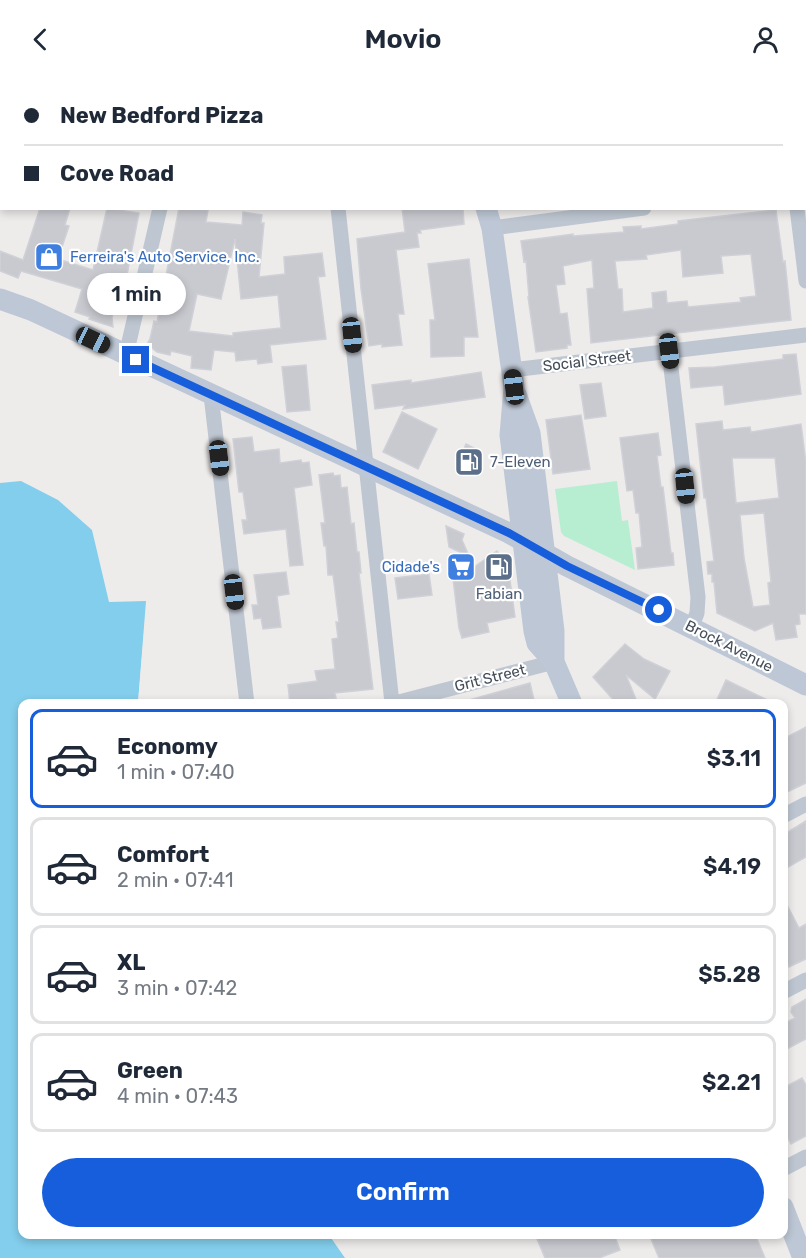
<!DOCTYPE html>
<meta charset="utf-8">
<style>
body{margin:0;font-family:Rubik,sans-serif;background:#f2f2f3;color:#1f2937;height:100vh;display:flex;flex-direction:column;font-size:22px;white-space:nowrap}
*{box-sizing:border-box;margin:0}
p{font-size:20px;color:#747a83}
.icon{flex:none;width:33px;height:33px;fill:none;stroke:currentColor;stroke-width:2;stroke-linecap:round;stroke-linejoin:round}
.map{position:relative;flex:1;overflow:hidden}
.side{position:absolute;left:18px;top:621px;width:770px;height:540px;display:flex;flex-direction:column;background:#fff;border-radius:12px;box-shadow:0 3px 9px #0003}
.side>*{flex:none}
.guide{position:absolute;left:0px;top:0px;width:807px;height:132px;box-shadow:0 3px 9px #0003;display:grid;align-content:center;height:132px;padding:0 24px;background:#fff}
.end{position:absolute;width:27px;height:27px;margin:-14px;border:8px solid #175edc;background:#fff;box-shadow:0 0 0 3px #fff}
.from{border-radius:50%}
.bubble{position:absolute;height:42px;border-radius:21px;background:#fff;box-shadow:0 3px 9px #0003;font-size:20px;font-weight:600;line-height:42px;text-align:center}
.car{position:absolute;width:18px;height:36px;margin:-18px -9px;border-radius:8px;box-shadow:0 0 4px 2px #0007;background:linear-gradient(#222 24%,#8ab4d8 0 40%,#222 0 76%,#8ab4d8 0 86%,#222 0)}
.guide b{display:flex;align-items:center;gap:21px;height:57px;font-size:22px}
.guide b+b{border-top:2px solid #e0e1e3}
.guide i{width:15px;height:15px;background:#1f2937}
ul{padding:10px 0 0;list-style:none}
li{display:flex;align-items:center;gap:18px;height:99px;margin:0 12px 9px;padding:0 12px;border:3px solid #e0e1e3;border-radius:12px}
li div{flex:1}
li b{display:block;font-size:22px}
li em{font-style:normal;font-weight:600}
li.active{border-color:#175edc}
li>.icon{width:54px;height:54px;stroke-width:1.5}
.primary-button{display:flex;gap:12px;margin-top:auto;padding:12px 24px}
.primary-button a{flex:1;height:69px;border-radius:36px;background:#175edc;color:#fff;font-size:24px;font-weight:600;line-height:69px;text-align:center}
header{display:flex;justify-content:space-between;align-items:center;height:78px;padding:0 24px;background:#fff;font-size:27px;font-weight:600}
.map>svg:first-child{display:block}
</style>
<header><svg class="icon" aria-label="back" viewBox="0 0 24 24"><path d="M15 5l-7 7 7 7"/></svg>Movio<svg class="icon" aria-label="person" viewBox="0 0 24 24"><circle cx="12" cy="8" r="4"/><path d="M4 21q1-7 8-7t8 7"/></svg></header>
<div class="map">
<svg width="806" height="1180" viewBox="0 0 806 1180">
<rect width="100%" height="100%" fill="#eeebeb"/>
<!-- green -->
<path fill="#b7eed1" d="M617,403l5,40 6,-1 7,50 -71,-34 -3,-4 -6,-43z"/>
<!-- water -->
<path fill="#83ceec" d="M21,403l37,19 34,30 17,72 37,-1 -8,102 -116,1v530l307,1 16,23h-345v-775z"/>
<!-- pier -->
<path fill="#eeebeb" d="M147,520l2,3 -8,103 -3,-1z"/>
<!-- building -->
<path fill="#c8cad0" stroke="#cfd1d7" stroke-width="1.5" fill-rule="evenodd" d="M40,130h30l-5,17 4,1 -11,33 35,11 14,-62 32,5 -12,62 -3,-1 -3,18 -9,25 1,10 -24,-8 1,-2 -15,-5 7,-23 -61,-18 -3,7 -18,-7v-20l23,9z
M179,130l29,2 -2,12 36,3 1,-13 19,3 -1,8h3l-5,54 26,-3 -1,-17 38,-4 3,23 -7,1 8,62 -56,6 2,17 -14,2 -1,-5 -21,2 -1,-9 -21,-2 -3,20 -20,-2 1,-12 -21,-5 -1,4 -13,-3 -10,-8 3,-5 4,-18 3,1zM235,161l6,60 37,-4 3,33 -48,5v3l-44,-5 8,-37 24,5z
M402,130h61l1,16 -44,6 1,3h-4l2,14 -23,3 8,64h-6l4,31 -20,2v-3l-13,2 -8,-57 -4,-50 48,-7z
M776,132l7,52 2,-1 6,59 -200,23 -4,-54 7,-1 -2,-28 -29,6 2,18 -9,1 4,29 7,-1 4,32h-4v3l-31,4 -8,-55h1l-3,-36 -2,1 -3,-21 52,-7v2l51,-4 -1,-5 18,-1v3l37,-5v-3zM681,172l2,27 40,-4 -2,-17 30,-2 5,42 -16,2 1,4 -53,5 -1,-6 -20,2 -1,-12 -14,2 1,15 -30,4 -1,-23h-4l-3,-28 32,-2 -1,-4z
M469,181l9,78h-14v19l-33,1 -1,-37h5l-7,-56z
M796,276l5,40 -76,11 -2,-20 -32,3 -2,-20 26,-1 68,-8v-4z
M306,287l4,45 -23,2 -5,-45z
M481,294l4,25 -82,12 2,-4 -30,4 -3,-24 39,-5v3z
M601,305l5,33 -21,3 -5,-34z
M402,334l35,17 -19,40 -35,-17z
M581,337l9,54 -37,5 -7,-54z
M722,343l1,9 27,-3 1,5 50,-8 5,39v151h-7l1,10 -5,1 2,12 -21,3 -3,-17 -18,8 -38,-18 -3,-31h-2v-8h-4l-1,-12 7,-1 -8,-63h-2l-8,-74zM732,380h43l4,40 -43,5zM764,435l7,69 -3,1 2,22 -17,2 -9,-49 -4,-43z
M658,355l3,22 -4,1 4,31h2l8,66h2l1,12 -36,4 -2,-21 6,-1 -3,-34h-3l-3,-23 -6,1 -7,-53z
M252,359l2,15 25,-3 1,14 21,-3 1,3 7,-1 3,23 -18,3 9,77 -13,1 -4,-37 -42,5 -2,-14h5l-4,-28h-4l-6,-53z
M466,366l16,8 -10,23 -16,-8z
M333,395l1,3 6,-1 1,13 6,-1 4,37 3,-1 3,29h2l2,21h-2l14,116 -38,4 1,5 -46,6 -2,-19 29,-4 -2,-10 20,-2 -3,-30 6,-1 -2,-16h3l-6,-47h-5l-2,-29h-2l-3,-23h4l-6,-48z
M446,448l18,8 -2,6 12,27 23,-16 14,20 -2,2 6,44 -28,6 2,9 -27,6 -3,-10 -8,-66 15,-7 -17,-8z
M286,494l3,22 -12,2 4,31 -18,2 -2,-11 -7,1 -2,-14h6l-4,-30z
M429,496l3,21 -34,4 -3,-21z
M625,566l19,15 26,12 -15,28 -29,-24 12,29h-21l-24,-27z
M726,602l50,24h-61z
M530,605l5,21h-65l-1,-4z
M806,649v56l-23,11v-55z
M806,743v36l-23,13v-35z
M783,819l16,31 7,-4v35l-17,8 -6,-11z
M806,921v40l-23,12v-27l12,-6 -4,-6 1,-5z
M802,1000l4,7v51l-15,8 -8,-15v-41z
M535,1156h79l6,16 -21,8h-54z
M649,1156h106l10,24h-106z"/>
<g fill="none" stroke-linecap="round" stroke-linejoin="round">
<!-- street -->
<path stroke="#bec6d1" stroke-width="15" d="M321,0l1,2
M780,0v2
M35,2v-2
M190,2v-2
M0,109l2,-5
M338,130l54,495
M797,130l9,73
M492,150l152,-20
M669,273l29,246 -1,16 -5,13
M126,277l34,-147
M512,292l294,-35
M211,317l36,309
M391,626l163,-42
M783,738l23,-12
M783,914l23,-12
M783,1091l23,-12"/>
<!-- secondary -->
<path stroke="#bdc7d5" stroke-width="21" d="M465,0v2
M487,0v2
M486,130l6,20 22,159 -4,48 24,196 3,12 17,19 18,42
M0,221l31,11 478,223 58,33 239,119
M516,316l14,39 24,198v31
M783,1129l20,51"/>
</g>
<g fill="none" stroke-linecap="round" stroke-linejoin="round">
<!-- route -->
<path stroke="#175edc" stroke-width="8" d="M136,282l373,173 58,33 92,44"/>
</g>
<!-- icons -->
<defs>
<g id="shop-square" transform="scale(1.5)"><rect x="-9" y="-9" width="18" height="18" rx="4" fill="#3f7fe0" stroke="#fff"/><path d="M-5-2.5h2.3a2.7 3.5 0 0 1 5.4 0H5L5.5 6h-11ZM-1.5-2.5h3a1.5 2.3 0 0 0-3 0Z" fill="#fff"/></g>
<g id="fuel-square" transform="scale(1.5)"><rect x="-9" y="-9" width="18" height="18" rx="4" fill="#5c6f8a" stroke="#fff"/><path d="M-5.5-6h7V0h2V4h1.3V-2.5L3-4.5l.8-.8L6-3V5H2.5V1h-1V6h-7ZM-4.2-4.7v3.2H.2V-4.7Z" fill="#fff"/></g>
<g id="supermarket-square" transform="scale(1.5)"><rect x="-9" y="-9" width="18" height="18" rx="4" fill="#3f7fe0" stroke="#fff"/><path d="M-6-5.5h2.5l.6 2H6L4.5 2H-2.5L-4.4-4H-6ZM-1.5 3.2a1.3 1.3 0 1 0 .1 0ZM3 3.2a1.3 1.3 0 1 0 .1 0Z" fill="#fff"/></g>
</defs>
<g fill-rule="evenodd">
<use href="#shop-square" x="49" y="179"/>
<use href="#fuel-square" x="469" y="384"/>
<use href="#supermarket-square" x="461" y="489"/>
<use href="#fuel-square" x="499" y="489"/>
</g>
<g text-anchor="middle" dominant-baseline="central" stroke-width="4.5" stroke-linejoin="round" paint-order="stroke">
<!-- shop labels -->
<g font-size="15" fill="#366cbe" stroke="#fff" text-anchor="start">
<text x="70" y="179">Ferreira's Auto Service, Inc.</text>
<text x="440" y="489" text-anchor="end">Cidade's</text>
</g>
<!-- street labels -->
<g font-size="15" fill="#444d58" stroke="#fff">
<text transform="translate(587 283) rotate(-7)">Social Street</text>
<text transform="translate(729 568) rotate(27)">Brock Avenue</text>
<text transform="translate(490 600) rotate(-14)">Grit Street</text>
</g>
<!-- service labels -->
<g font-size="15" fill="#4e5e75" stroke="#fff" text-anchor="start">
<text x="490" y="384">7-Eleven</text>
<text x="499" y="516" text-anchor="middle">Fabian</text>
</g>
</g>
</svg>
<i class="end from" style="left:659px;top:532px"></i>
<i class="end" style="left:136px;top:282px"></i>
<div class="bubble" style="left:87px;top:195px;width:99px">1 min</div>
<i class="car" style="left:352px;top:257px;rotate:174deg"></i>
<i class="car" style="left:93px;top:262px;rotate:115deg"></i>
<i class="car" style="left:669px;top:273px;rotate:173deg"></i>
<i class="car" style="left:514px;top:309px;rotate:353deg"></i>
<i class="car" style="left:219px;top:380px;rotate:173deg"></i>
<i class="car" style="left:685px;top:408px;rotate:174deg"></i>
<i class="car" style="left:234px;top:514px;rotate:173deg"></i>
<div class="guide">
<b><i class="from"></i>New Bedford Pizza</b>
<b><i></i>Cove Road</b>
</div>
<section class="side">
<ul>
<li class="active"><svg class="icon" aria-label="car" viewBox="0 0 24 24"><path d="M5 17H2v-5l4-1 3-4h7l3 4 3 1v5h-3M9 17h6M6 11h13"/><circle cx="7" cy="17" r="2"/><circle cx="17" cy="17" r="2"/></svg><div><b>Economy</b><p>1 min · 07:40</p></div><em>$3.11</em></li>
<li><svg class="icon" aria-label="car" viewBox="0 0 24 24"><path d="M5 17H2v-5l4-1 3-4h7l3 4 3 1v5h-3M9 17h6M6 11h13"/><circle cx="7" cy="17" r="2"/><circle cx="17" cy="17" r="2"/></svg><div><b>Comfort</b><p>2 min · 07:41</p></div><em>$4.19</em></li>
<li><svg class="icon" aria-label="car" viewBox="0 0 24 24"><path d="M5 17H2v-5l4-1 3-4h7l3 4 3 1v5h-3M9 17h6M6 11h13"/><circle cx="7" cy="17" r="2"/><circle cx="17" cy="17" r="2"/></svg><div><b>XL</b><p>3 min · 07:42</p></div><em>$5.28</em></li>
<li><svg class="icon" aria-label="car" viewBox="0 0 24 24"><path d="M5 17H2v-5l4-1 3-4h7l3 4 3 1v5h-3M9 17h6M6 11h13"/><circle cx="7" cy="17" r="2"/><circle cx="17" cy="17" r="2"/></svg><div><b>Green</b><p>4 min · 07:43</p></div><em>$2.21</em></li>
</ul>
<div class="primary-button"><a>Confirm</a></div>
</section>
</div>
